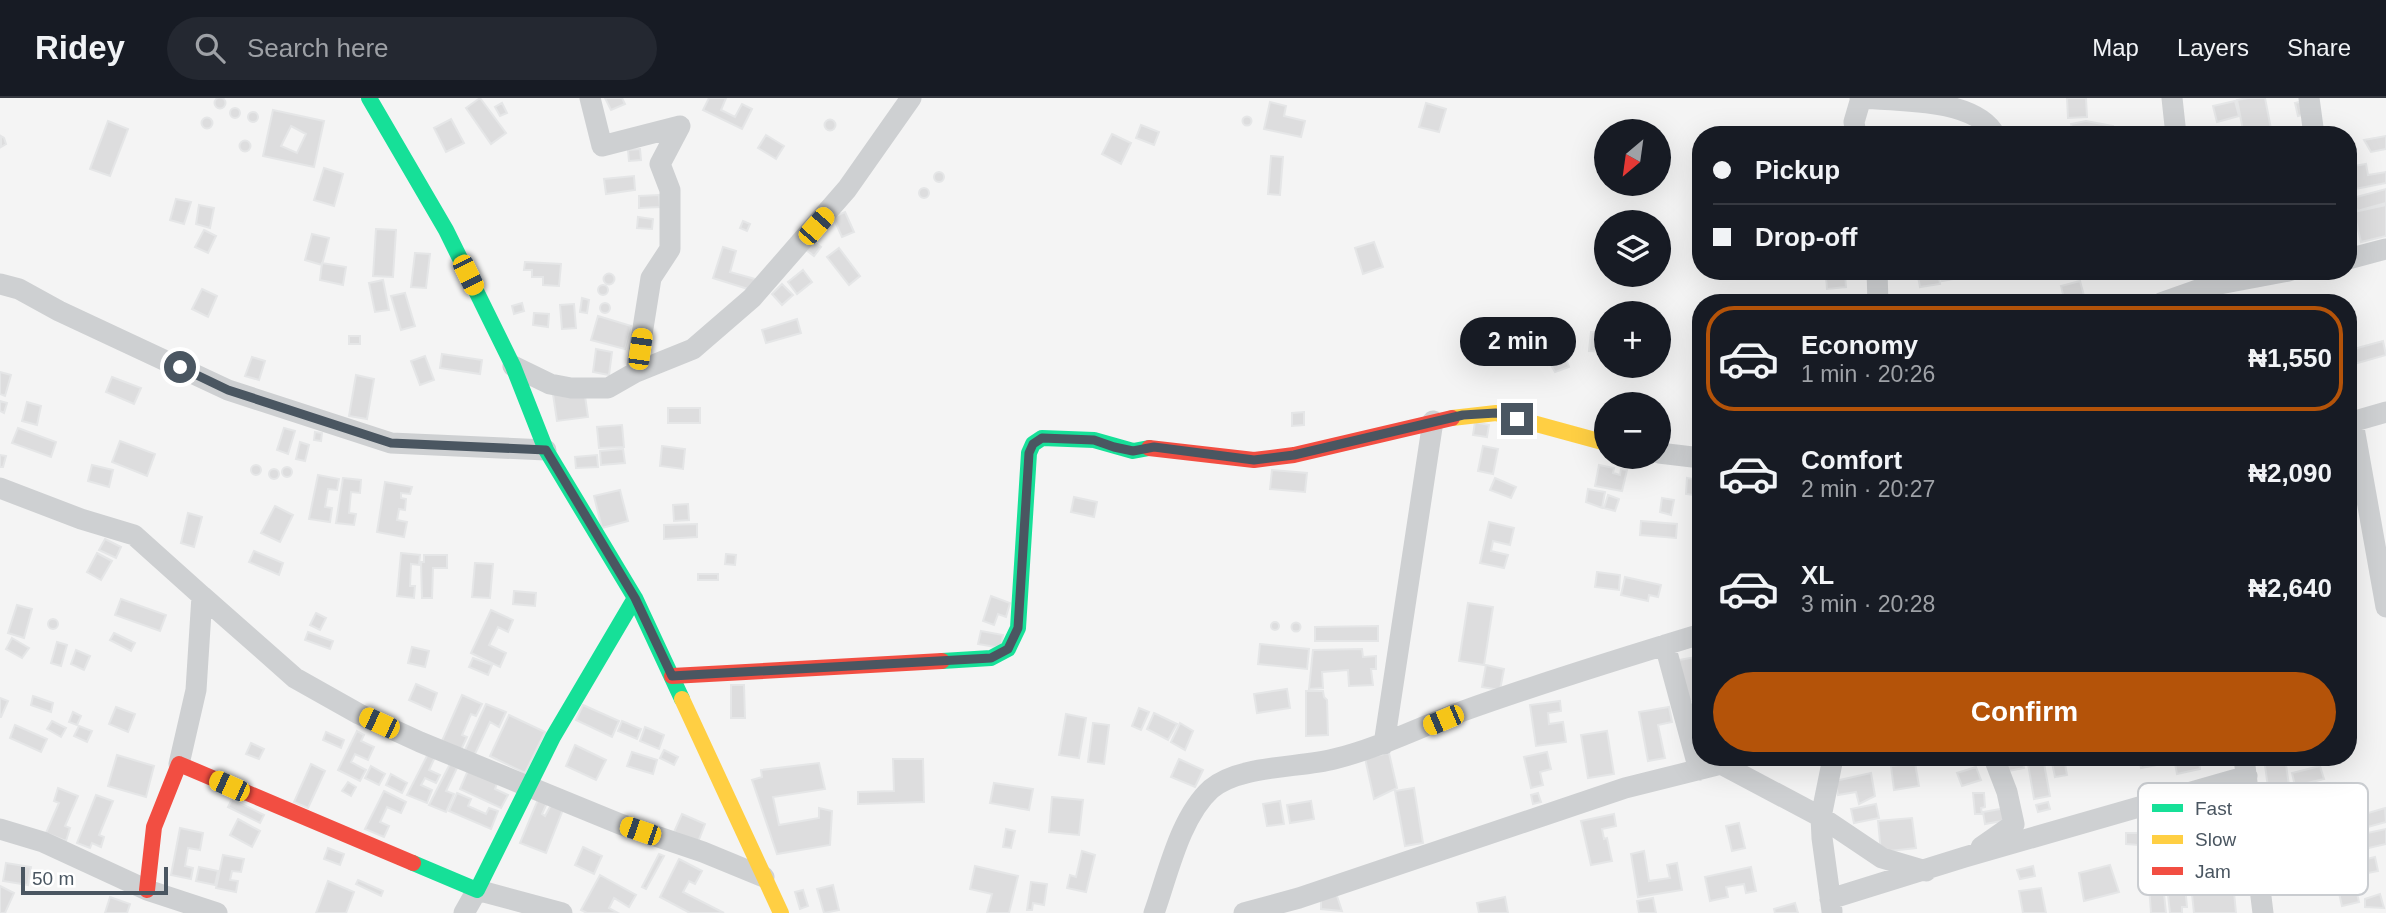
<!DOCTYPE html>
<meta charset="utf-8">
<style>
body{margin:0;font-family:Helvetica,sans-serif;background:#242831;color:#f1f3f6;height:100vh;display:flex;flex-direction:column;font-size:26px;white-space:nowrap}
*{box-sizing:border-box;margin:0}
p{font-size:23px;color:#9ea1a6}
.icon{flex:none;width:38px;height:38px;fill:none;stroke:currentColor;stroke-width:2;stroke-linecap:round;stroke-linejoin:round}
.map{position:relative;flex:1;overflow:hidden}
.panel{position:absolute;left:1692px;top:196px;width:665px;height:472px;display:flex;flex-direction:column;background:#171b24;border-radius:28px;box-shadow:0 7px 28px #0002}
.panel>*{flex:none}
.top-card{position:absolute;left:1692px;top:28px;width:665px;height:154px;border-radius:28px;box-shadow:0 7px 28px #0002;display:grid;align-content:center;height:154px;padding:0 21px;background:#171b24}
.needle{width:46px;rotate:209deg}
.buttons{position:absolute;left:1594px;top:21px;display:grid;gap:14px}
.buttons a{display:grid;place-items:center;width:77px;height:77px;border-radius:50%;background:#171b24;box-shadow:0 7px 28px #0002;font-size:35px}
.scale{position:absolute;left:21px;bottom:18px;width:147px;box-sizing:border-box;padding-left:7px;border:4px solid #4a5661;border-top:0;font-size:19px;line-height:24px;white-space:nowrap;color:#4a5661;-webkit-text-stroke:5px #fff;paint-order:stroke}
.end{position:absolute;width:32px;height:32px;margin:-16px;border:9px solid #4a5661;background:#fff;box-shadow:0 0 0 4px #fff}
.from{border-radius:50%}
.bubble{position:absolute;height:49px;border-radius:24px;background:#171b24;box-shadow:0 7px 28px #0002;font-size:23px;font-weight:700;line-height:49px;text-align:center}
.car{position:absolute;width:21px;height:42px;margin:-21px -10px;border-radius:9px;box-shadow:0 0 5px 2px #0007;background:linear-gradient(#f5c518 24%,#345 0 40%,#f5c518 0 76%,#345 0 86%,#f5c518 0)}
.top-card b{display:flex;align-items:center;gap:24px;height:66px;font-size:26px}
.top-card b+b{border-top:2px solid #363941}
.top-card i{width:18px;height:18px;background:#f1f3f6}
ul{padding:12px 0 0;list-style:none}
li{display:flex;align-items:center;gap:21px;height:105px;margin:0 14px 10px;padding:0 7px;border:4px solid transparent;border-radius:28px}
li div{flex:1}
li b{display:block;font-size:26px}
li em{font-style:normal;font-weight:700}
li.current{border-color:#b45309}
li>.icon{width:63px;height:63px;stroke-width:1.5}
.primary-button{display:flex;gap:14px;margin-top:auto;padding:14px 21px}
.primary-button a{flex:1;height:80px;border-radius:42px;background:#b45309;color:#fff;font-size:28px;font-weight:700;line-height:80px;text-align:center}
header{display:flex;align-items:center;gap:42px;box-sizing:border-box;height:98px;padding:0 35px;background:#171b24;border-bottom:2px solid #363941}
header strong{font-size:33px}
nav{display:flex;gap:38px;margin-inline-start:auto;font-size:24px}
.search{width:490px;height:63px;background:#242831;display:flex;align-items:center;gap:18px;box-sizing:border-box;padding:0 24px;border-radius:38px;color:#9ea1a6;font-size:26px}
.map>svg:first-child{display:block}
</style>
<header>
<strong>Ridey</strong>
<div class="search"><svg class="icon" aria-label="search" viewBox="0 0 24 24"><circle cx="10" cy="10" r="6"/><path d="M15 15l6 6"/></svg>Search here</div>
<nav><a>Map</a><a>Layers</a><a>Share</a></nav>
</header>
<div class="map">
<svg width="2386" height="815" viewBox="0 0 2386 815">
<rect width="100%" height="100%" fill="#f4f4f4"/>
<!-- building -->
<path fill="#ddddde" stroke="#e5e6e7" stroke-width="2" fill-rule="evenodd" d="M214.5 5a5.5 5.5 0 1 1 11 0a5.5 5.5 0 1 1-11 0Z
M480,0l26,35 -15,11 -25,-36z
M605,0h17l3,6 -14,6z
M709,0h17l-5,12 14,7 7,-13 10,5 -10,20 -39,-19z
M2067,0h19l1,19 -19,1z
M2248,0h17l7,36 -28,1 -7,-35z
M2235,3l4,15 -22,6 -4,-16z
M2303,3l3,13 -8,2 -3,-13z
M1270,4l16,4 -2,10 21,5 -4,16 -37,-8z
M502,5l5,10 -7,3 -5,-9z
M1426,5l20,6 -7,23 -20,-5z
M230 15a5 5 0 1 1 10 0a5 5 0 1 1-10 0Z
M273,12l51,11 -10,46 -51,-11zM291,28l15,8 -9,19 -16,-7z
M248 19a5 5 0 1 1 10 0a5 5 0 1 1-10 0Z
M1242.5 23a4.5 4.5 0 1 1 9 0a4.5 4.5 0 1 1-9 0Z
M201.5 25a5.5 5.5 0 1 1 11 0a5.5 5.5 0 1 1-11 0Z
M451,21l13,24 -18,9 -12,-24z
M824.5 27a5.5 5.5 0 1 1 11 0a5.5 5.5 0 1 1-11 0Z
M108,23l20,8 -18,47 -20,-7z
M2086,23l27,5 -1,9h-39l-2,-11z
M1141,27l18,7 -5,13 -18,-7z
M1112,36l19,9 -10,21 -19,-10z
M766,37l18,11 -8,13 -18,-11z
M1,38l3,2 2,6 -5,3z
M2386,38v13l-15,3 -7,-12z
M239.5 48a5.5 5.5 0 1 1 11 0a5.5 5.5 0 1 1-11 0Z
M640,51l1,11 -12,1 -1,-11z
M1271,58l12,1 -3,38 -12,-1z
M2366,66l2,11 18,-3v11l-36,7 -2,-23z
M324,70l19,6 -9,32 -20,-6z
M934 79a5 5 0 1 1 10 0a5 5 0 1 1-10 0Z
M634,78l1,14 -29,4 -2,-15z
M919 95a5 5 0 1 1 10 0a5 5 0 1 1-10 0Z
M2386,91v14l-29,8 -4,-13z
M659,97l1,12 -21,1v-12z
M176,101l15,3 -7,22 -14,-4z
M199,107l15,3 -4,20 -14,-4z
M2386,107v31l-25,6 -7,-30z
M845,114l9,20 -12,5 -9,-20z
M638,119l15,2 -1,10 -15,-1z
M743,123l7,3 -3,7 -7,-3z
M376,131l20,1 -3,47 -20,-1z
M204,132l12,6 -8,17 -13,-6z
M312,136l17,4 -7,27 -17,-5z
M813,143l8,6 -7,9 -8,-6z
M1374,144l9,25 -20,7 -8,-26z
M723,149l13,4 -6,21 25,7 -4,11 -38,-12z
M839,150l21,28 -11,9 -22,-28z
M415,155l15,1 -4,34 -15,-1z
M525,164l36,2 -2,22 -16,-1v-8h-11v-7h-8z
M322,165l24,4 -3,18 -23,-5z
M803,172l9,12 -15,12 -9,-12z
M1849,173h11v4l-10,2z
M1917,173h21l2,13 -20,3z
M1940,173h11l2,8 -11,2z
M603.5 181a5.5 5.5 0 1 1 11 0a5.5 5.5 0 1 1-11 0Z
M1845,177l1,12 -19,2 -1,-12z
M383,182l6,30 -14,2 -6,-29z
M2080,183l6,22h-21l-4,-17z
M782,186l11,11 -11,10 -10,-11z
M598 192a5 5 0 1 1 10 0a5 5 0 1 1-10 0Z
M202,191l15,7 -9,21 -16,-8z
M405,195l10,33 -14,4 -10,-34z
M582,200l7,2 -2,13 -7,-1z
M600 210a5 5 0 1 1 10 0a5 5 0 1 1-10 0Z
M522,205l2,8 -10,3 -2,-8z
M574,206l2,24 -14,1 -2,-24z
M534,215l15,1 -1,13 -15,-2z
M598,218l33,10 -6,23 -34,-9z
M797,221l4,14 -35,10 -4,-13z
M1591,234l14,1 -1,19 -15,-1z
M349,238h11v8h-11z
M2383,243l3,14 -32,9 -4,-14z
M596,251l16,3 -3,23 -16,-3z
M1554,254l4,8 -10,5 -3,-8z
M442,256l40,6 -2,14 -40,-6z
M425,258l9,24 -14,5 -9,-24z
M252,259l13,4 -6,19 -14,-4z
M1566,261l3,8 -14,5 -4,-7z
M0,274l11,3 -6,21 -5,-2z
M356,277l18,4 -7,40 -18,-3z
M112,279l29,11 -7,16 -28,-12z
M584,291l4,28 -31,4 -4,-27z
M0,303l7,2 -3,10 -4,-2z
M27,304l14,4 -4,19 -15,-4z
M668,310h32v15h-32z
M1304,314v13l-12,1v-13z
M1475,324l14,3 -2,12 -14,-2z
M622,327l2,22 -25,1 -2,-21z
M18,330l38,14 -5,15 -39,-14z
M284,330l11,3 -7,23 -11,-4z
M315,334l7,1 -1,8 -7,-1z
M120,343l35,13 -8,22 -35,-14z
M300,344l9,3 -4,16 -9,-2z
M662,348l23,3 -2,20 -23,-3z
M1483,348l15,3 -5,25 -15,-3z
M623,351l2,14 -24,2 -1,-14z
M0,357l6,1 -3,11h-3z
M597,357l1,12 -22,1 -1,-11z
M251 372a5 5 0 1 1 10 0a5 5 0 1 1-10 0Z
M92,367l21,5 -4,17 -21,-6z
M1599,367l15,3 -1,5 7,2 1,-6 6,1 -5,21 -27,-5z
M282 374a5 5 0 1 1 10 0a5 5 0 1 1-10 0Z
M269 376a5 5 0 1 1 10 0a5 5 0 1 1-10 0Z
M1272,372l35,3 -2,19 -35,-3z
M318,377l21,4 -2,11 -9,-1 -3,18 7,1 -2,14 -21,-3z
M343,380l18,2 -1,13 -9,-1 -2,21 7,1 -2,11 -18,-2z
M1495,380l21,9 -5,11 -21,-8z
M1687,380l14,2v16l-15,-2z
M385,384l27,5 -2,7 -9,-1v5l5,1 -1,11 -6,-1 -2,11 10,2 -3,15 -27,-5z
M1588,391l17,3 -3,16 -16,-6z
M620,392l8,31 -26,7 -8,-32z
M1608,397l11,4 -4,12 -11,-3z
M1074,399l23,5 -3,15 -23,-5z
M1662,400l12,2 -3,15 -11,-3z
M688,406l1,16 -15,1 -1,-16z
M275,408l18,9 -13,27 -19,-9z
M188,415l14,4 -8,30 -13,-4z
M1641,423l36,3 -1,14 -36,-3z
M1489,424l25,6 -4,17 -17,-4 -2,10 17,4 -4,13 -24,-5z
M697,426v13l-33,2v-14z
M2352,433l3,13 -7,1v-13z
M105,441l16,8 -5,11 -17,-8z
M254,453l29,12 -4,12 -30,-13z
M97,455l15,8 -11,19 -14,-8z
M401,455l19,2 -1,10 -8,-1 -1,22h5l-1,12 -17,-2z
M726,456l10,1 -1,10 -10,-1z
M424,457h23v13h-14l-1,30h-10l-1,-36h3z
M475,465l18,1 -3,34 -18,-1z
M1597,474l23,3 -1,15 -24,-3z
M698,476h20v6h-20z
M1625,479l36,8 -3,12 -9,-2 -1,6 -27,-6z
M514,493l22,2 -1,13 -22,-2z
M991,498l19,7 -4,14 -8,-3 -4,11 -11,-4z
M121,501l45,16 -6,16 -45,-16z
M1468,505l25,4 -9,58 -25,-4z
M17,507l15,4 -8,29 -16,-5z
M491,512l22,10 -5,12 -10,-5 -9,18 17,8 -6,14 -29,-14z
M316,515l10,5 -6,12 -10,-5z
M48 526a5 5 0 1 1 10 0a5 5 0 1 1-10 0Z
M1271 528a4 4 0 1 1 8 0a4 4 0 1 1-8 0Z
M1291.5 529a4.5 4.5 0 1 1 9 0a4.5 4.5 0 1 1-9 0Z
M1378,528v15h-63v-14z
M981,533l22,4 -2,13 -23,-4z
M308,534l25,9 -3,8 -25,-9z
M114,535l21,10 -4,8 -21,-11z
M12,540l17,10 -7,10 -16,-9z
M57,544l10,3 -6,21 -10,-3z
M1260,546l49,5 -2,20 -49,-5z
M412,549l17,4 -4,16 -17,-4z
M1362,551l1,8 13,-1v13h-5l2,16 -24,1 -1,-16 -26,2 1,16 -14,1 4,-39z
M76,552l14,6 -6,14 -13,-6z
M1701,558v43l-13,3 -9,-42z
M473,560l19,7 -4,10 -19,-8z
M1486,567l18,4 -4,21 -18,-3z
M416,586l21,9 -6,17 -22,-10z
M731,587h13l1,33h-14z
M1287,591l3,19 -33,5 -3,-19z
M1306,593h17l1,6 3,3 1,35 -22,1z
M462,597l20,9 -6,12 -5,-2 -9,21 5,2 -6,13 -19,-9z
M33,598l20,7 -2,9 -20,-7z
M0,600l8,3 -7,16h-1z
M1560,603l1,10 -13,2 1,11 14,-2 3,20 -30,4 -6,-41z
M486,606l20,8 -7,15 -9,-5 -16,34 -10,-4z
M583,607l36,16 -7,16 -36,-17z
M116,609l19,7 -7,18 -19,-8z
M1669,609l3,15 -14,3 7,33 -17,3 -9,-49z
M1139,610l10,4 -8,18 -9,-4z
M1701,610v22l-7,1 -4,-22z
M73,614l8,4 -4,9 -8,-3z
M1154,615l23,11 -9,16 -21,-11z
M1066,616l20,4 -7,40 -20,-3z
M509,617l36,17 -20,41 -35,-17z
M52,623l14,7 -5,9 -14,-8z
M622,623l19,8 -4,10 -19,-8z
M1093,625l16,2 -5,39 -16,-2z
M1180,625l13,8 -8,19 -14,-8z
M15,627l32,14 -6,13 -31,-14z
M79,628l13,5 -5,11 -13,-6z
M645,629l19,8 -5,14 -19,-8z
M357,633l7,4 -3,6 13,6 -6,13 -13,-6 -4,8 15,8 -6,11 -22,-11z
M1607,633l7,43 -26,4 -7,-43z
M326,634l18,8 -3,8 -18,-8z
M251,645l13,6 -5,10 -13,-5z
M575,647l31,15 -10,20 -30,-14z
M664,652l14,7 -4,8 -14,-7z
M429,654l7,3 -7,15 11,5 -4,8 -11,-5 -4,7 11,5 -5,13 -20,-8z
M632,654l25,8 -4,14 -26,-8z
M1547,654l4,17 -11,3 3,13 -12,3 -7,-31z
M1389,655l8,35 -23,11 -9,-41z
M117,657l37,11 -8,31 -38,-11z
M2009,660h13l2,10 -21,4 -3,-13z
M2027,660h16l7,38 -16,3z
M2051,660h13l3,17 -12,2z
M2139,660h16l2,7 -16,3z
M2174,660h24l2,11 -23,5z
M2264,660h21l5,34 -21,3z
M893,661h30l1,43 -66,2v-12l36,-1z
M1179,661l24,11 -8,17 -24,-10z
M819,665l6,26 -52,8 6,28 40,-7v-10l13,3 -2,34 -53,9 -25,-74 10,-3 -1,-7z
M1915,665l4,23 -25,4 -3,-24z
M311,666l14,7 -17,37 -14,-6z
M450,666l7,4 -11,23 8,3 -8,18 -17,-7z
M371,668l14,8 -6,11 -14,-7z
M2320,668l4,13 -29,7 -3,-13z
M1976,669l5,13 -19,6 -5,-13z
M469,670l29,13 -3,8 13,6 -7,13 -41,-19z
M1871,675l4,23 -16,8 -3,-12 -18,3 -3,-14z
M391,676l16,9 -5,10 -16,-8z
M348,684l8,5 -5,9 -9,-5z
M994,685l39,6 -4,21 -39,-7z
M58,690l20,8 -13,30 5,2 -4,13 -20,-8 13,-30 -5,-2z
M1414,690l9,55 -18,3 -10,-55z
M384,693l22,11 -5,11 -14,-6 -7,15 9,4 -5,11 -19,-8z
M457,695l14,6 -3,7 18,8 3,-6 9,3 -7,18 -42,-18z
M1538,695l3,9 -8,2 -2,-9z
M1973,695h11l1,14 -4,1 1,6h-7z
M96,697l17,6 -14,34 5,2 -3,10 -9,-4 -2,5 -13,-5z
M539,699l25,10 -18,46 -26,-10zM547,705l4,2 -6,11 -3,-2z
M1052,699l31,3 -4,35 -30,-3z
M232,701l32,16 -4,8 -32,-16z
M1280,703l4,23 -17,2 -4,-22z
M1311,703l3,18 -24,4 -3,-18z
M2048,704l2,7 -12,3 -2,-7z
M1876,706l3,14 -25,5 -3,-14z
M2006,710l2,12 -23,4 -2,-12z
M2385,710l1,14 -51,14 -4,-12z
M682,716l23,10 -7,18 -24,-10z
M1614,716l2,12 -14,3 2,10 3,-1 5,23 -21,4 -10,-44z
M1912,720l4,30 -35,4 -3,-31z
M238,721l22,12 -8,16 -22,-12z
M1739,725l6,25 -13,3 -6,-25z
M180,730l23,5 -3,17 -12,-2 -3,18 8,2 -2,11 -20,-4z
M1006,731l9,2 -4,17 -8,-1z
M2386,731v15l-39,9 2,8 -9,2 -5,-23z
M2126,735h13v12l-13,-1z
M583,749l19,9 -8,18 -19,-9z
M328,750l16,6 -4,11 -16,-6z
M1082,753l13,4 -9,37 -19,-4 3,-13 6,2z
M1644,753l5,30 21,-3 -3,-13 10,-2 5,27 -44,7 -7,-43z
M659,756l5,2 -18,33 -4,-2z
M223,757l21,4 -3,13 -9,-1 -2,9 8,1 -2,11 -20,-4z
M2375,759l3,14 -25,5 6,26 -17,4 -9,-39z
M679,761l23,12 -7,13 -6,-3 -6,11 41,21h-34l-30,-16z
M6,765l25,4 -3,18 -25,-4z
M2110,767l9,27 -35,9 -5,-28z
M975,768l43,10 -9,37h-22l5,-19 -22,-5z
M2033,768l2,10 -15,3 -3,-9z
M199,769l19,4 -3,14 -19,-4z
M1751,769l5,24 -10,2 -2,-9 -18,3 2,10 -18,4 -5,-24z
M2232,773l4,42h-42l-4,-38z
M600,777l36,20 -7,12 -15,-9 -5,10 9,5h-31l-6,-3z
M2184,777l3,32h-5v6h-12l-4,-36z
M358,782l25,11 -2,5 -25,-12z
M328,783l26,11 -8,21h-30z
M1031,784l16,2 -3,21 -11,-2 -1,7h-5z
M2163,786l3,29h-15l-2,-27z
M833,787l6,25 -15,3 -7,-24z
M0,788l14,7 -9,20h-5z
M2041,790l5,25h-23l-4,-22z
M803,792l5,16 -8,3 -5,-17z
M1336,795l6,18 -21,-2v-11z
M2380,796l4,14 -19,-1v-8z
M110,799l20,7 -3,9h-22z
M1505,799l3,16h-29l-2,-10z
M1653,800l3,15h-17l-2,-12z
M1795,805l3,10h-23l-1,-4z"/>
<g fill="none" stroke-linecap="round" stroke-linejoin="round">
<!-- street -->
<path stroke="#ced0d2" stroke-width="21" d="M590,0l12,48 78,-20 -20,38 10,26v59l-19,29 -15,94
M1860,0c36,3 116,0 135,37
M2172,0l4,37
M2309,0l5,37
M1856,37l-2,-13 7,-24
M2348,161l38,-10
M1877,173l1,32
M0,186l19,5 40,22 169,79 163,53 155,7
M2161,205l48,-17 80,-15
M513,268l37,18 21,4h37l28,-16 57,-23 59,-51 95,-109 64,-91
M2353,324l33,185
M2348,325l38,-11
M1659,355l42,5
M0,390l81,31 53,16 68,61 -6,94 -17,74
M202,498l93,82 64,36 61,28 200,82 83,28 61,25
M1665,547l34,125
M1384,646l49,-323
M2244,660l19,155
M1721,666l100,53 61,41 44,13
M0,731l43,13 104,48 70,23
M1981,749l33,-23 -7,-32 -13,-34
M1830,801l135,-42 282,-81
M1832,813l-10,-73 -1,-21 12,-59
M464,815l13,-23 85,23
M1154,815c14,-39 26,-96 57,-124 28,-24 88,-21 123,-30 45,-11 86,-32 129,-48 78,-28 159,-53 238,-77
M1244,815l55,-15 326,-110 96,-24 17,-6"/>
<!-- fast -->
<path stroke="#16e098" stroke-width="16" d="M369,0l77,132 67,136 33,84 89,148 47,101
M942,563l49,-3 17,-9 10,-21 11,-175 4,-9 9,-6 52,2 39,11 16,-3
M413,765l64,27 76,-153 82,-139"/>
<!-- slow -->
<path stroke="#ffcf43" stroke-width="16" d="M1452,320l44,-5 110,30
M682,601l99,214"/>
<!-- jam -->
<path stroke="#f24e42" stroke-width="16" d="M1149,350l105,12 40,-5 158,-37
M672,578l270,-15
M147,792l7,-63 25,-63 234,99"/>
</g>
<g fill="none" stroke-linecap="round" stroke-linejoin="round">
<!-- route -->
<path stroke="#4a5661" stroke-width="9" d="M180,269l48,23 163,53 155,7 89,148 37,78 319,-18 17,-9 10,-21 11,-175 4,-9 9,-6 52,2 20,7 19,4 21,-4 100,13 40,-5 169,-40 33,-2 21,6"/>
</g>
<!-- legend -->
<rect x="2138" y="685" width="230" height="112" rx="10" fill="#fff" stroke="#c9ccd0" stroke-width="2"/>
<rect x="2152" y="706" width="31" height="8" fill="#16e098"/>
<rect x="2152" y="737" width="31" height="9" fill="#ffcf43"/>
<rect x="2152" y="769" width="31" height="8" fill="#f24e42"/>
<g font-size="19" fill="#4a5661">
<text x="2195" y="717">Fast</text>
<text x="2195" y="748">Slow</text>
<text x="2195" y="780">Jam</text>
</g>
</svg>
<div class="buttons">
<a><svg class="needle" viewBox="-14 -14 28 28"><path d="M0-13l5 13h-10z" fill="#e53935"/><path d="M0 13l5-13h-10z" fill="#9ea1a6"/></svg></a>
<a><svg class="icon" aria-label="layers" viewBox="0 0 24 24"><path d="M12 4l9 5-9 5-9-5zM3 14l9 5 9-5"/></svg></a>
<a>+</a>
<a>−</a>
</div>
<div class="scale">50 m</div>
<i class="end from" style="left:180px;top:269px"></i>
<i class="end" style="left:1517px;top:321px"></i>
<div class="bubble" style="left:1460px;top:219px;width:116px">2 min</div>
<i class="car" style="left:816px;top:128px;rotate:41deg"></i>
<i class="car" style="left:468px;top:177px;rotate:154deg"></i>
<i class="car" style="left:640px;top:251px;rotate:8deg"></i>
<i class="car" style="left:1443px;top:622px;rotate:247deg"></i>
<i class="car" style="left:379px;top:625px;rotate:295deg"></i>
<i class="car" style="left:229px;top:688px;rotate:294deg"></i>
<i class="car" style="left:640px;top:733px;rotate:289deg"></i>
<div class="top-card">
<b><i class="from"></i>Pickup</b>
<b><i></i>Drop-off</b>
</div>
<section class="panel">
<ul>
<li class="current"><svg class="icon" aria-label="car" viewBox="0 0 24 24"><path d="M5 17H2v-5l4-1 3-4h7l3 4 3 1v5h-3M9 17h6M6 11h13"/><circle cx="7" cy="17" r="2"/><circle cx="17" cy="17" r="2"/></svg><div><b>Economy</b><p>1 min · 20:26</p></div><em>₦1,550</em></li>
<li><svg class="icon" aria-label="car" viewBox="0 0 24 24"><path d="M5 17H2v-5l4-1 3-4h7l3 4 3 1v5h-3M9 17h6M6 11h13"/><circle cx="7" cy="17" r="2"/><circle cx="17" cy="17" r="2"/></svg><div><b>Comfort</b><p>2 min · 20:27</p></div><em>₦2,090</em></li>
<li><svg class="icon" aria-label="car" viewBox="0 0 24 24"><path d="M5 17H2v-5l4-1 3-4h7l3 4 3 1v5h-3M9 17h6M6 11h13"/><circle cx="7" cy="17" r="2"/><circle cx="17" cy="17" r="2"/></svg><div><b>XL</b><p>3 min · 20:28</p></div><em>₦2,640</em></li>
</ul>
<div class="primary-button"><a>Confirm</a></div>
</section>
</div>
